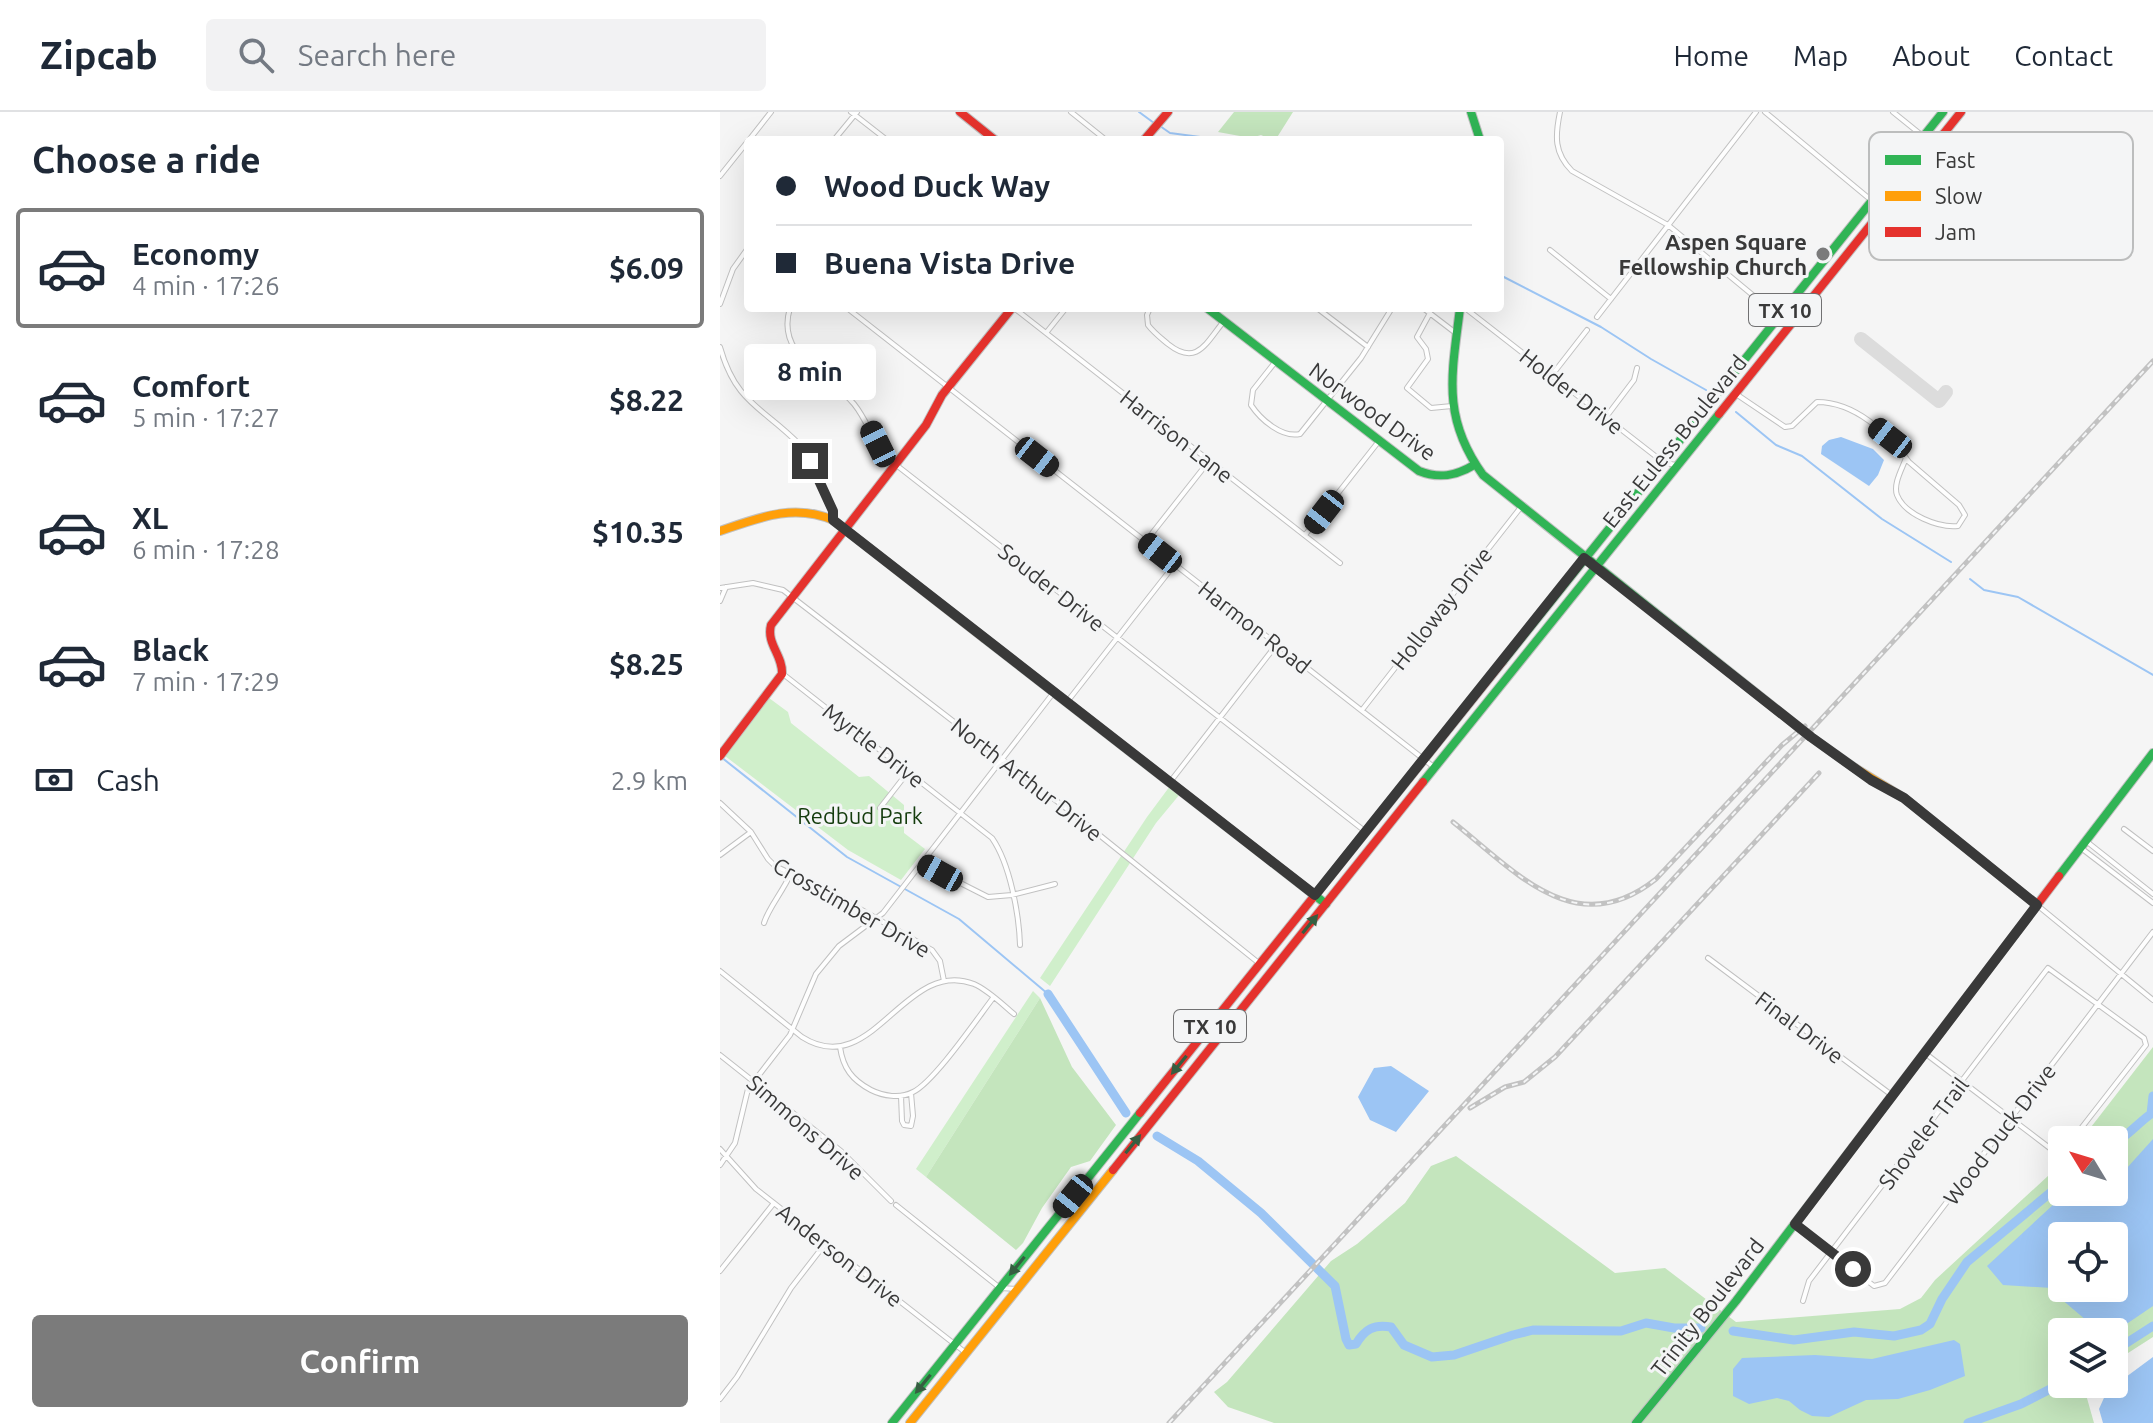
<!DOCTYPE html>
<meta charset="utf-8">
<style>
body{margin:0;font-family:Ubuntu,sans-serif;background:#f2f2f3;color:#1f2937;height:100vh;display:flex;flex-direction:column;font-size:30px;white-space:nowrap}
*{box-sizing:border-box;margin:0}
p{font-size:26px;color:#747a83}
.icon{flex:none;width:44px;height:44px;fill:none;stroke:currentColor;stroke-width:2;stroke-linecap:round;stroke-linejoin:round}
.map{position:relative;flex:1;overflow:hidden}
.drawer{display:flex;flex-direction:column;background:#fff;width:720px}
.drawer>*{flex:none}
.guide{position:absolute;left:24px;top:24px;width:760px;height:176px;border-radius:8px;box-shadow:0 8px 32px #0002;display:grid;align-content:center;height:176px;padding:0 32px;background:#fff}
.needle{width:52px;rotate:308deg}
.controls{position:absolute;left:1328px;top:1014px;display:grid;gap:16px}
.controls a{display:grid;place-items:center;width:80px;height:80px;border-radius:8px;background:#fff;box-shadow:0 8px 32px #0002;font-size:40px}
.end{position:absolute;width:36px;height:36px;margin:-18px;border:10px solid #393939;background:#fff;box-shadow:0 0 0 4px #fff}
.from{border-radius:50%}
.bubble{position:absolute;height:56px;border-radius:8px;background:#fff;box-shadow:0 8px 32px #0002;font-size:26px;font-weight:700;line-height:56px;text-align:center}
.car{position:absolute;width:24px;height:48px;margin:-24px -12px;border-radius:10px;box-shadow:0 0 6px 2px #0007;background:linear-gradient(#222 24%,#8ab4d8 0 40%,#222 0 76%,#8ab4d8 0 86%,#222 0)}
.guide b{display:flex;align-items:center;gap:28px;height:76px;font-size:30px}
.guide b+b{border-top:2px solid #e0e1e3}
.guide i{width:20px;height:20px;background:#1f2937}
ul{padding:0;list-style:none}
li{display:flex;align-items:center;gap:24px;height:120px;margin:0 16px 12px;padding:0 16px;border:4px solid transparent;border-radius:8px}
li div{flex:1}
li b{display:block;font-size:30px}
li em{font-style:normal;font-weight:700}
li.on{border-color:#7b7b7b}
li>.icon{width:72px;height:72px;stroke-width:1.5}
h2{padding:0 32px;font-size:36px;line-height:96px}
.pay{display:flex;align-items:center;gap:20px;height:88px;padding:0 32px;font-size:30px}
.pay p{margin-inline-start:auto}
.button{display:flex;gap:16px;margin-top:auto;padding:16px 32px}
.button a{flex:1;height:92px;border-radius:8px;background:#7b7b7b;color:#fff;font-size:32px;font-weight:700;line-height:92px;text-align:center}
header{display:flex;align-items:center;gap:48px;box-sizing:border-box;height:112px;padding:0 40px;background:#fff;border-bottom:2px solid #e0e1e3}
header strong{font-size:38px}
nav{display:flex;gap:44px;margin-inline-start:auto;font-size:28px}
.search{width:560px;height:72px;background:#f2f2f3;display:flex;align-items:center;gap:20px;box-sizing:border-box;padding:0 28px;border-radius:8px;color:#747a83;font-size:30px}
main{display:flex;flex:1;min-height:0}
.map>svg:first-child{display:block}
</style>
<header>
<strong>Zipcab</strong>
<div class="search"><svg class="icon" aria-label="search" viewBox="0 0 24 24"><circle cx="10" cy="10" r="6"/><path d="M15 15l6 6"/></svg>Search here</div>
<nav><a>Home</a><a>Map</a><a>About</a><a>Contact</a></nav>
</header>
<main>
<section class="drawer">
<h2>Choose a ride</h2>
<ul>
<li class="on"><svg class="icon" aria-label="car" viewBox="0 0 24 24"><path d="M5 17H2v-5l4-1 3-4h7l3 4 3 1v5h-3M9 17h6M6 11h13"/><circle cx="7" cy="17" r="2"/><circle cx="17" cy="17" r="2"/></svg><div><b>Economy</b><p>4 min · 17:26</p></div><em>$6.09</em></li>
<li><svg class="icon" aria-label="car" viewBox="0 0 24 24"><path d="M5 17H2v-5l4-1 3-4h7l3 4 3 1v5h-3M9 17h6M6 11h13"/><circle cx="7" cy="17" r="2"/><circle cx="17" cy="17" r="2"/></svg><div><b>Comfort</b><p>5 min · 17:27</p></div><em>$8.22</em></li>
<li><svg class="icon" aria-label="car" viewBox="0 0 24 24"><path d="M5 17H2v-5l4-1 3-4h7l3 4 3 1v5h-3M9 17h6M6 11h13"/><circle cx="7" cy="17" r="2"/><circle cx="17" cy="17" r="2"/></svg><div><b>XL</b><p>6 min · 17:28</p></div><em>$10.35</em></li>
<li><svg class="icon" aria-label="car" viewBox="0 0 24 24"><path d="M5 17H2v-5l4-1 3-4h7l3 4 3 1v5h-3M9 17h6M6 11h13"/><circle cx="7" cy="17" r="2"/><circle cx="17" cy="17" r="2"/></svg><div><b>Black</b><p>7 min · 17:29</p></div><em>$8.25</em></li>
</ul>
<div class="pay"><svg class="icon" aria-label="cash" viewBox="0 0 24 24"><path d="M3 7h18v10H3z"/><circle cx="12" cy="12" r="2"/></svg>Cash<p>2.9 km</p></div>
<div class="button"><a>Confirm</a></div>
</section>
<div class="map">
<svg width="1433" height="1311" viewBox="0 0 1433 1311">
<rect width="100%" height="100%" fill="#f5f5f5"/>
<!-- green -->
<path fill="#d0efcb" d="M49,586l19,14 3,11 68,54 10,-1 35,29v28l21,16 -24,31 -53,-30 -123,-94z
M450,674l10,8 -24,29 -106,163 -10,-8 107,-161z
M313,879l7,7 -114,179 -10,-8z"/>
<!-- forest -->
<path fill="#c4e5bd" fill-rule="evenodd" d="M514,0h59l-17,27h-6l-9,-4 -10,3 -33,-6z
M320,886l32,69 44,58 -26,36 -19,6 -29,41 -19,35 -7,7 -90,-73z
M1433,935v290l-39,25v-30h-52v52h21l11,39h-820l-46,-16 -14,-15 13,-10 104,-121 26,-17 48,-41 26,-37 25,-10 159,117 50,-5 71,54 164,-13 21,-11 14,-18 127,-117v29h52v-52h-33zM1342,1124h52v52h-52z"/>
<!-- water -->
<path fill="#9cc5f4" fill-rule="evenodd" d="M1121,325l32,12 11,11 -6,15 -9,11 -48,-32 1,-8 7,-6z
M671,954l38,25 -33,41 -26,-12 -12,-23 16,-29z
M1433,1027v167l-28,19 -32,1 -33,-28 -8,-10 -49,-3 -16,-19 68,-63 18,-11h41v-20l12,-3zM1342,1124h52v52h-52z
M1234,1228l6,4 5,32 -35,14 -32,9 -32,1 -37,17 -17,-1 -12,-6 -11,-9 -12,-3 -28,6 -16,-8v-27l9,-11 73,-3 57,4z
M1433,1245v66h-50l-4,-14 8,-18z"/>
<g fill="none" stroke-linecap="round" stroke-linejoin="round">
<!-- stream -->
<path stroke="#9cc5f4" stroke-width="2" d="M419,0l15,11
M440,14l10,7 53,7
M780,163l101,52 50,32 55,31
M1016,300l40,33 26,11 80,63 69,43
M1250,467l14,11 34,7 135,78
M1,645l126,100 112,62 89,75"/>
<!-- river -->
<path stroke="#9cc5f4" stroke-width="9" d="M328,882l78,119
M437,1024l41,25 63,52 74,73 11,53 3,6 7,-1c9,-15 18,-20 35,-17l13,18 28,12 22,-2 59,-20 20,-5 88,1 25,-8 28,5h27
M1394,1031c14,-7 24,-20 37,-29l2,-18
M1013,1219l61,9 60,-8 40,4 27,-6 9,-6 12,-25 25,-37 95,-79
M1394,1239l39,-25
M1248,1311l53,-19 41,-21"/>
<!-- taxiway -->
<path stroke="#dcdcdc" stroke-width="14" d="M1141,227l78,62 7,-9"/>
<!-- street casing -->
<g stroke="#c1c1c1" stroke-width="6">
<path id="street" d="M131,0l36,28
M351,0l35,28
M840,0c-5,24 -6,41 12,59l96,54 110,91
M1045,0l118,98
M1173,0l31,25
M29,28l22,-28
M114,28l23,-28
M0,64l28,-35
M830,138l61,49
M0,192l13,-35 15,-21
M70,196c-15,49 38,65 64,96 13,16 19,37 32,53l480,375
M127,196l588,460
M294,196l326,255
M430,196l-3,7 1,10c6,8 13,13 20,19 29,23 38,-1 56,-23
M597,196l51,39
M703,196l34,26
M745,196l198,154 12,3
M710,201l-13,24 9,12 2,10 -21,29 24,20 21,-2
M877,205l159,-205
M326,221l20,-25
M0,235c16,57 43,60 80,98 16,17 24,45 33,66v9
M556,249l-23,29 -2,15c10,15 31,33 49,29l61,-76 31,-50
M832,263l35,-45
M1016,282l49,33 7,-1 25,-24c38,0 71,31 92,60l50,43 6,10 -7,11c-19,2 -53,-11 -61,-31 -4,-11 5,-26 9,-37
M886,305l28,-37 3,-12
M585,423l74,-94
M426,429l63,-80
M0,476l33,-5 30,7 284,219 193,155
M0,489l6,-14
M63,562l209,164c18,26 27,76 28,107
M347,590l108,-138
M642,598l159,-203
M450,670l107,-138
M0,691l31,29 17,27 7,7 59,28 98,56 8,11 4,20
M160,696l28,-36
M1404,717l29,22
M1366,729l67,53
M1361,736l72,55
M0,743l31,-23
M201,751l67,34 24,-2 43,-11
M1317,793l116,95
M44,811c4,-14 19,-32 26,-48
M988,846l185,138
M0,859l82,66c71,45 102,-80 172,-53 14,6 28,20 40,30
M120,935c3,21 12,33 31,43 12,6 29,9 42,2 21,-10 64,-73 80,-94
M1206,942l125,95 11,2
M0,943l121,96 50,50
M181,984l1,25 2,4 7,1 2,-10 -2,-23
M0,1037l36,40 210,164
M0,1053l15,-22 13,-54 42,-54 26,-61 23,-28 44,-33 171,-221
M176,1093l104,83 17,1
M1075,1112l79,62 11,-3 268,-351
M0,1159l54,-68
M1083,1189l6,-20 239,-313 96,70 2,7 -74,95
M0,1287l17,-22 54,-89 34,-44"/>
</g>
<!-- fast casing -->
<g stroke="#c1c1c1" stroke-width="10">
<path id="fast" d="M751,0l9,28
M487,196l212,163c20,8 37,5 55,-6
M740,196c-8,66 -19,109 23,167l328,262 44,31
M264,526l342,266
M783,549l440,-549
M703,670l296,-368
M1339,764l94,-123
M172,1311l248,-310
M916,1311l100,-122 117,-154"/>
</g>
<!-- slow casing -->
<g stroke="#c1c1c1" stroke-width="10">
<path id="slow" d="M0,419c38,-13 74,-28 113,-11l151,118
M1135,656l49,30 133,107
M190,1311l203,-253"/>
</g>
<!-- jam casing -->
<g stroke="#c1c1c1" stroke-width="10">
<path id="jam" d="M240,0l35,28
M424,28l24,-28
M999,302l242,-302
M0,644l62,-82c1,-19 -16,-30 -11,-49l155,-200 16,-30 70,-87
M420,1001l363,-452
M1133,1035l206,-271
M393,1058l310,-388"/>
</g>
<!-- street -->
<use href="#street" stroke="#fefefe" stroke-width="4"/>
<!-- fast -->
<use href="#fast" stroke="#30b455" stroke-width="8"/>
<!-- slow -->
<use href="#slow" stroke="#ff9f0a" stroke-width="8"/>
<!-- jam -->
<use href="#jam" stroke="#e5322d" stroke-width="8"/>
<!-- rail casing -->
<g stroke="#c2c2c2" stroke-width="5">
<path id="rail" d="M733,710c63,50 123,121 203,57l126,-134 23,-19
M750,996l35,-21 19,-5 31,-25 264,-284
M449,1311l984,-1062"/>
</g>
<!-- rail -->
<use href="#rail" stroke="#f4f5f6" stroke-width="2" stroke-dasharray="6" stroke-linecap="butt"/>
</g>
<!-- one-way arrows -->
<defs><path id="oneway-solid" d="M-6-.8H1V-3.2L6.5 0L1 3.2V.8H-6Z" transform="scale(2)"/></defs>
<g fill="#365e41">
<use href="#oneway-solid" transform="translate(590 812) rotate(-51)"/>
<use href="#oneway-solid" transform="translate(459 953) rotate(129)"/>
<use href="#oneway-solid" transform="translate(413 1032) rotate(-51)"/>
<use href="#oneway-solid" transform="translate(297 1154) rotate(129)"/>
<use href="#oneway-solid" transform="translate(203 1272) rotate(129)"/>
</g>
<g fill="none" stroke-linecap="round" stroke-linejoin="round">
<!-- route -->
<path stroke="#393939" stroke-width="10" d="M90,349l23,50v9l482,375 269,-337 227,179 60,43 33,18 133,107 -242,319 58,45"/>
</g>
<!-- markers -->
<circle fill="#7b7b7b" stroke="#f4f5f6" stroke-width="3" cx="1103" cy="142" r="8"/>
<g text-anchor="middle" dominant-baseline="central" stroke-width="6" stroke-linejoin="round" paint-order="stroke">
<!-- shield labels -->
<g fill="#f4f5f6" stroke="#717172" stroke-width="2">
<rect x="1029" y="182" width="72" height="32" rx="6"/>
<rect x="454" y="898" width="72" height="32" rx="6"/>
</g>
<g font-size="20" font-weight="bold" fill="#393939">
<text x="1065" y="198">TX 10</text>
<text x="490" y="914">TX 10</text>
</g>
<!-- poi labels -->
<g font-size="22" font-weight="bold" fill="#393939" stroke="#f4f5f6" text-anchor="end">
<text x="1087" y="129">Aspen Square<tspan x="1087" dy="25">Fellowship Church</tspan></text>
</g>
<!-- street labels -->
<g font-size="22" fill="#393939" stroke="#f4f5f6">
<text transform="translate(852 279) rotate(38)">Holder Drive</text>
<text transform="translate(653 299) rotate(36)">Norwood Drive</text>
<text transform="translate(457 324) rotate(38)">Harrison Lane</text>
<text transform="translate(954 329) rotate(-51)">East Euless Boulevard</text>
<text transform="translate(332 475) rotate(38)">Souder Drive</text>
<text transform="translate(721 496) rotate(-52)">Holloway Drive</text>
<text transform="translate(535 515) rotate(38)">Harmon Road</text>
<text transform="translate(154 633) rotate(38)">Myrtle Drive</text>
<text transform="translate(307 667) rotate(38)">North Arthur Drive</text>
<text transform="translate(132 795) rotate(30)">Crosstimber Drive</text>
<text transform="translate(1080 915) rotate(37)">Final Drive</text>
<text transform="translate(86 1015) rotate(41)">Simmons Drive</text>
<text transform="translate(1203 1021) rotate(-53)">Shoveler Trail</text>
<text transform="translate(1279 1022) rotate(-53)">Wood Duck Drive</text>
<text transform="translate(120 1143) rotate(38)">Anderson Drive</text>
<text transform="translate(987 1195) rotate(-52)">Trinity Boulevard</text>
</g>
<!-- park labels -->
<g font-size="22" fill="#143c0d" stroke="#f4f5f6">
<text x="140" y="703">Redbud Park</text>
</g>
</g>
<!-- legend -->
<rect x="1149" y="20" width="264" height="128" rx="12" fill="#f4f5f6" stroke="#bcbdbd" stroke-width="2"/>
<rect x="1165" y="43" width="36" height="10" fill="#30b455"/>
<rect x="1165" y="79" width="36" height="10" fill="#ff9f0a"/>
<rect x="1165" y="115" width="36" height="10" fill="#e5322d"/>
<g font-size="22" fill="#393939">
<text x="1215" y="56">Fast</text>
<text x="1215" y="92">Slow</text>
<text x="1215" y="128">Jam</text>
</g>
</svg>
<div class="controls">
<a><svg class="needle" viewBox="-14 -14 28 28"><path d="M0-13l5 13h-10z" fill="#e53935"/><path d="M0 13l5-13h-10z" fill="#747a83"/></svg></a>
<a><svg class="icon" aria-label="locate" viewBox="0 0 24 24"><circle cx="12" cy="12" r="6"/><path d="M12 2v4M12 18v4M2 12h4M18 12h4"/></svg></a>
<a><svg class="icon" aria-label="layers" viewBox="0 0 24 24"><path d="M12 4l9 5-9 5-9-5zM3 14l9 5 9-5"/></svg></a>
</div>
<i class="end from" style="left:1133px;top:1157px"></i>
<i class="end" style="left:90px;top:349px"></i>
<div class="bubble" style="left:24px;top:232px;width:132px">8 min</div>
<i class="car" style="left:1170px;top:326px;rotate:308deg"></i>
<i class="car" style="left:158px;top:332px;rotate:334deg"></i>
<i class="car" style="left:317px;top:345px;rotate:128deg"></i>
<i class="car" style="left:604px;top:400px;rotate:218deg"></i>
<i class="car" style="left:440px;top:441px;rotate:308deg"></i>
<i class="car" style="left:220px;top:761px;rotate:299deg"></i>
<i class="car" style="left:353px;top:1084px;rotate:219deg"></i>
<div class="guide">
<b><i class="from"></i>Wood Duck Way</b>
<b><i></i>Buena Vista Drive</b>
</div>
</div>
</main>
